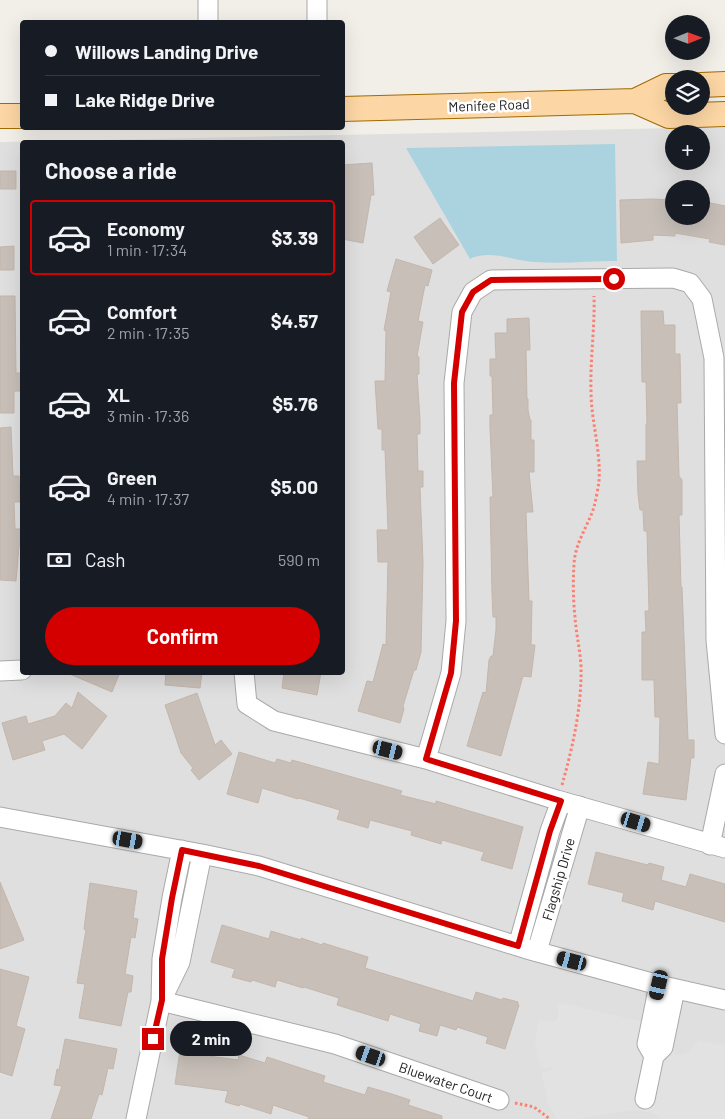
<!DOCTYPE html>
<meta charset="utf-8">
<style>
body{margin:0;font-family:Barlow,sans-serif;background:#20242c;color:#f1f3f6;height:100vh;display:flex;flex-direction:column;font-size:19px;white-space:nowrap}
*{box-sizing:border-box;margin:0}
p{font-size:16px;color:#9ea1a6}
.icon{flex:none;width:28px;height:28px;fill:none;stroke:currentColor;stroke-width:2;stroke-linecap:round;stroke-linejoin:round}
.map{position:relative;flex:1;overflow:hidden}
.panel{position:absolute;left:20px;top:140px;width:325px;height:535px;display:flex;flex-direction:column;background:#171b24;border-radius:5px;box-shadow:0 5px 20px #0002}
.panel>*{flex:none}
.hud{position:absolute;left:20px;top:20px;width:325px;height:110px;border-radius:5px;box-shadow:0 5px 20px #0002;display:grid;align-content:center;height:110px;padding:0 25px;background:#171b24}
.needle{width:32px;rotate:89deg}
.tools{position:absolute;left:665px;top:15px;display:grid;gap:10px}
.tools a{display:grid;place-items:center;width:45px;height:45px;border-radius:50%;background:#171b24;box-shadow:0 5px 20px #0002;font-size:25px}
.end{position:absolute;width:22px;height:22px;margin:-11px;border:6px solid #d40000;background:#fff;box-shadow:0 0 0 2px #fff}
.from{border-radius:50%}
.bubble{position:absolute;height:35px;border-radius:18px;background:#171b24;box-shadow:0 5px 20px #0002;font-size:16px;font-weight:700;line-height:35px;text-align:center}
.car{position:absolute;width:15px;height:30px;margin:-15px -8px;border-radius:6px;box-shadow:0 0 4px 1px #0007;background:linear-gradient(#222 24%,#8ab4d8 0 40%,#222 0 76%,#8ab4d8 0 86%,#222 0)}
.hud b{display:flex;align-items:center;gap:18px;height:48px;font-size:19px}
.hud b+b{border-top:1px solid #363941}
.hud i{width:12px;height:12px;background:#f1f3f6}
ul{padding:0;list-style:none}
li{display:flex;align-items:center;gap:15px;height:75px;margin:0 10px 8px;padding:0 15px;border:2px solid transparent;border-radius:5px}
li div{flex:1}
li b{display:block;font-size:19px}
li em{font-style:normal;font-weight:700}
li.on{border-color:#d40000}
li>.icon{width:45px;height:45px;stroke-width:1.5}
h2{padding:0 25px;font-size:22px;line-height:60px}
.pay{display:flex;align-items:center;gap:12px;height:55px;padding:0 25px;font-size:19px}
.pay p{margin-inline-start:auto}
.primary-button{display:flex;gap:10px;margin-top:auto;padding:10px 25px}
.primary-button a{flex:1;height:58px;border-radius:30px;background:#d40000;color:#fff;font-size:20px;font-weight:700;line-height:58px;text-align:center}
.map>svg:first-child{display:block}
</style>
<div class="map">
<svg width="725" height="1119" viewBox="0 0 725 1119">
<rect width="100%" height="100%" fill="#f2efe9"/>
<!-- residential -->
<path fill="#e0dfdf" fill-rule="evenodd" d="M725,127v992h-725v-977zM674,134h27v27h-27zM22,142h320v530h-320zM674,189h27v27h-27z"/>
<!-- parking -->
<path fill="#e2e2e2" d="M558,1002l86,20 25,23 6,9 5,1 7,-2 11,-13 27,5v74h-65l-1,-3 -9,-4 -18,-2 -55,9h-20l-9,-16 -6,-27v-3l8,-2 3,-4 -12,1 -3,-8 -3,-19 4,-21 16,2 3,-4z"/>
<!-- water -->
<path fill="#aad3df" d="M615,144l2,117c-27,0 -55,3 -82,1 -21,-1 -45,-13 -65,-3l-64,-111z"/>
<!-- building -->
<path fill="#c7bfb8" stroke="#c4b6ab" d="M372,163l2,32h-3l-8,48 -21,-4v-74z
M0,171h16v18h-16z
M651,199l23,1v16h27v-15l24,5v39l-16,-3 1,-3 -35,-6v3l-22,-1v5l-32,3 -1,-43z
M440,218l19,27 -26,19 -19,-27z
M14,246v24h-14v-23z
M396,259l36,11 -4,16 -3,-1 -7,36 5,1 -6,34 2,1v17h-2l3,46v14h-3l1,37h5v16h-3l3,75 -2,90 -5,18h-2l-11,36 1,3 -4,14 -42,-12 9,-30 6,1 10,-38 3,1 2,-83h-10l-1,-32h11l-3,-80h-3v-21h-4l-3,-48h10l1,-50 -2,-1 7,-38 -4,-1z
M0,296h15l1,77h6v18h-8v22h-14z
M641,311h22l1,14h11v29h5l1,49h-4l2,73 3,4v35h-3l2,72h1l6,153h6v18h-3l-5,42 -43,-6 5,-32 11,2 1,-47h-5l-1,-37h-12v-48h4l-1,-21h4l-2,-80h-3l-1,-21h-3l-2,-16 -1,-33h9v-37h1l-1,-42h-4z
M529,318l1,32h-4l1,49h1v11l2,10h1v20h3v32h-5l4,40h-7l3,89h3l-1,44h4l-4,32 -8,-1 -22,80 -34,-10 16,-54 3,1 3,-33 2,-4h2l3,-26v-13h-3l-1,-24 -2,-96h3l-3,-70v-12h3l-1,-39h-2v-17h6l-1,-26h12v-14z
M11,427l2,49h6l1,26h-6l1,27h7v17h-3l-3,35 -16,-1v-152z
M65,672h55l-8,20z
M166,672h36l-2,16 -35,-3z
M284,672h37l-4,23 -35,-7z
M78,692l29,24 -25,33 -18,-15 -22,7 3,9 -32,10 -11,-37 24,-7 2,8 27,-8 11,-13 6,5z
M197,693l18,52 6,-5 11,14 -33,26 -8,-10 2,-2 -12,-15 -16,-48z
M239,752l36,11 2,-4 14,4 1,-3 110,31 -2,4 36,9v-3l87,26 -11,42 -31,-9 3,-8 -42,-12 -1,4 -30,-9 1,-4 -42,-11 -2,8 -31,-9 3,-9 -41,-12 -1,1 -36,-11 -4,15 -31,-9z
M596,852l52,13 1,-2 15,4 -3,13 25,7 4,-13 35,10v38l-70,-21 -2,9 -31,-9 2,-8 -36,-9z
M0,882l24,58 -24,9z
M90,883l47,8 -4,27 5,1 -3,19 -4,-1 -6,37 8,2 -2,16h-3l-7,34 -42,-8 6,-34 -8,-1 9,-53 -2,-1z
M222,925l47,14 2,-8 30,9v-2l21,7 1,-2 45,14 -3,11 108,33 3,-9 26,8 1,-2 15,4v3h1l-14,44 -19,-6 2,-6 -31,-10 -1,3 -16,-5 -3,11 -18,-5 2,-7 -31,-10 -2,7 -51,-16 2,-7 -35,-11 -1,1 -26,-8 -2,7 -23,-7 -1,2 -19,-5 3,-8 -24,-7z
M0,969l29,8 -13,49 9,3 -13,47 -12,-4z
M65,1039l52,10 -4,20 -5,-1 -6,27 -3,-1 -8,25h-40l11,-33 -8,-1 3,-16 2,1z
M195,1043l16,2 -2,11 29,4 1,-5 26,8 2,-6 58,19 -2,6 42,13 3,-8 24,7 18,6 -2,5 34,11v3h-134l1,-2 -36,-12 -2,9 -31,-10 -1,2 -14,-4 3,-11 -53,-7 6,-40 14,2z"/>
<g fill="none" stroke-linecap="round" stroke-linejoin="round">
<!-- minor casing -->
<g stroke="#a9a9a9" stroke-width="21">
<path id="minor" d="M208,0v22
M317,0v22
M0,671l22,-1
M244,672l3,32 27,17 152,38 131,41 168,48
M426,759l25,-86 5,-52 -2,-238 8,-71 11,-20 18,-12 182,-2 17,5 12,16 12,59 2,282 9,94
M0,817l202,37 57,12 268,83 132,36 66,15
M710,845l15,-71
M182,850l-10,48 -10,61 -1,42 19,-39 22,-108
M518,946l32,-115 11,-30
M537,951l43,-145
M654,1056l-7,-12 12,-59
M645,1099l9,-43 9,-9 12,-58
M136,1119l25,-118 174,43 164,56"/>
</g>
<!-- major casing -->
<g stroke="#a06b00" stroke-width="26">
<path id="major" d="M701,85l24,-1
M635,101l34,15 56,-2
M342,109l293,-8 31,-15h8
M0,116h22"/>
</g>
<!-- path -->
<path stroke="#fa8072" stroke-width="3" stroke-dasharray="2.5 2.5" stroke-linecap="butt" d="M562,785c11,-39 20,-79 19,-119 -1,-17 -5,-33 -6,-49 -2,-18 -2,-36 -1,-53 1,-21 14,-38 20,-57 2,-8 4,-18 5,-26 2,-31 -8,-60 -8,-90 -1,-32 4,-63 3,-95
M515,1103l19,4 16,12"/>
<!-- minor -->
<use href="#minor" stroke="#fff" stroke-width="19"/>
<!-- major -->
<use href="#major" stroke="#fcd6a4" stroke-width="24"/>
</g>
<g fill="none" stroke-linecap="round" stroke-linejoin="round">
<!-- route -->
<path stroke="#d40000" stroke-width="6" d="M153,1039l9,-39v-41l10,-61 10,-48 77,16 259,80 32,-115 11,-30 -135,-42 25,-86 5,-52 -2,-238 8,-71 11,-20 18,-12 123,-1"/>
</g>
<g text-anchor="middle" dominant-baseline="central" stroke-width="5" stroke-linejoin="round" paint-order="stroke">
<!-- street labels -->
<g font-size="14" fill="#222" stroke="#fff">
<text transform="translate(489 105) rotate(-2)">Menifee Road</text>
<text transform="translate(558 879) rotate(-74)">Flagship Drive</text>
<text transform="translate(446 1082) rotate(19)">Bluewater Court</text>
</g>
</g>
</svg>
<div class="tools">
<a><svg class="needle" viewBox="-14 -14 28 28"><path d="M0-13l5 13h-10z" fill="#e53935"/><path d="M0 13l5-13h-10z" fill="#9ea1a6"/></svg></a>
<a><svg class="icon" aria-label="layers" viewBox="0 0 24 24"><path d="M12 4l9 5-9 5-9-5zM3 14l9 5 9-5"/></svg></a>
<a>+</a>
<a>−</a>
</div>
<i class="end from" style="left:614px;top:279px"></i>
<i class="end" style="left:153px;top:1039px"></i>
<div class="bubble" style="left:170px;top:1021px;width:82px">2 min</div>
<i class="car" style="left:388px;top:750px;rotate:104deg"></i>
<i class="car" style="left:636px;top:822px;rotate:107deg"></i>
<i class="car" style="left:128px;top:840px;rotate:100deg"></i>
<i class="car" style="left:572px;top:961px;rotate:285deg"></i>
<i class="car" style="left:659px;top:985px;rotate:193deg"></i>
<i class="car" style="left:371px;top:1056px;rotate:289deg"></i>
<div class="hud">
<b><i class="from"></i>Willows Landing Drive</b>
<b><i></i>Lake Ridge Drive</b>
</div>
<section class="panel">
<h2>Choose a ride</h2>
<ul>
<li class="on"><svg class="icon" aria-label="car" viewBox="0 0 24 24"><path d="M5 17H2v-5l4-1 3-4h7l3 4 3 1v5h-3M9 17h6M6 11h13"/><circle cx="7" cy="17" r="2"/><circle cx="17" cy="17" r="2"/></svg><div><b>Economy</b><p>1 min · 17:34</p></div><em>$3.39</em></li>
<li><svg class="icon" aria-label="car" viewBox="0 0 24 24"><path d="M5 17H2v-5l4-1 3-4h7l3 4 3 1v5h-3M9 17h6M6 11h13"/><circle cx="7" cy="17" r="2"/><circle cx="17" cy="17" r="2"/></svg><div><b>Comfort</b><p>2 min · 17:35</p></div><em>$4.57</em></li>
<li><svg class="icon" aria-label="car" viewBox="0 0 24 24"><path d="M5 17H2v-5l4-1 3-4h7l3 4 3 1v5h-3M9 17h6M6 11h13"/><circle cx="7" cy="17" r="2"/><circle cx="17" cy="17" r="2"/></svg><div><b>XL</b><p>3 min · 17:36</p></div><em>$5.76</em></li>
<li><svg class="icon" aria-label="car" viewBox="0 0 24 24"><path d="M5 17H2v-5l4-1 3-4h7l3 4 3 1v5h-3M9 17h6M6 11h13"/><circle cx="7" cy="17" r="2"/><circle cx="17" cy="17" r="2"/></svg><div><b>Green</b><p>4 min · 17:37</p></div><em>$5.00</em></li>
</ul>
<div class="pay"><svg class="icon" aria-label="cash" viewBox="0 0 24 24"><path d="M3 7h18v10H3z"/><circle cx="12" cy="12" r="2"/></svg>Cash<p>590 m</p></div>
<div class="primary-button"><a>Confirm</a></div>
</section>
</div>
